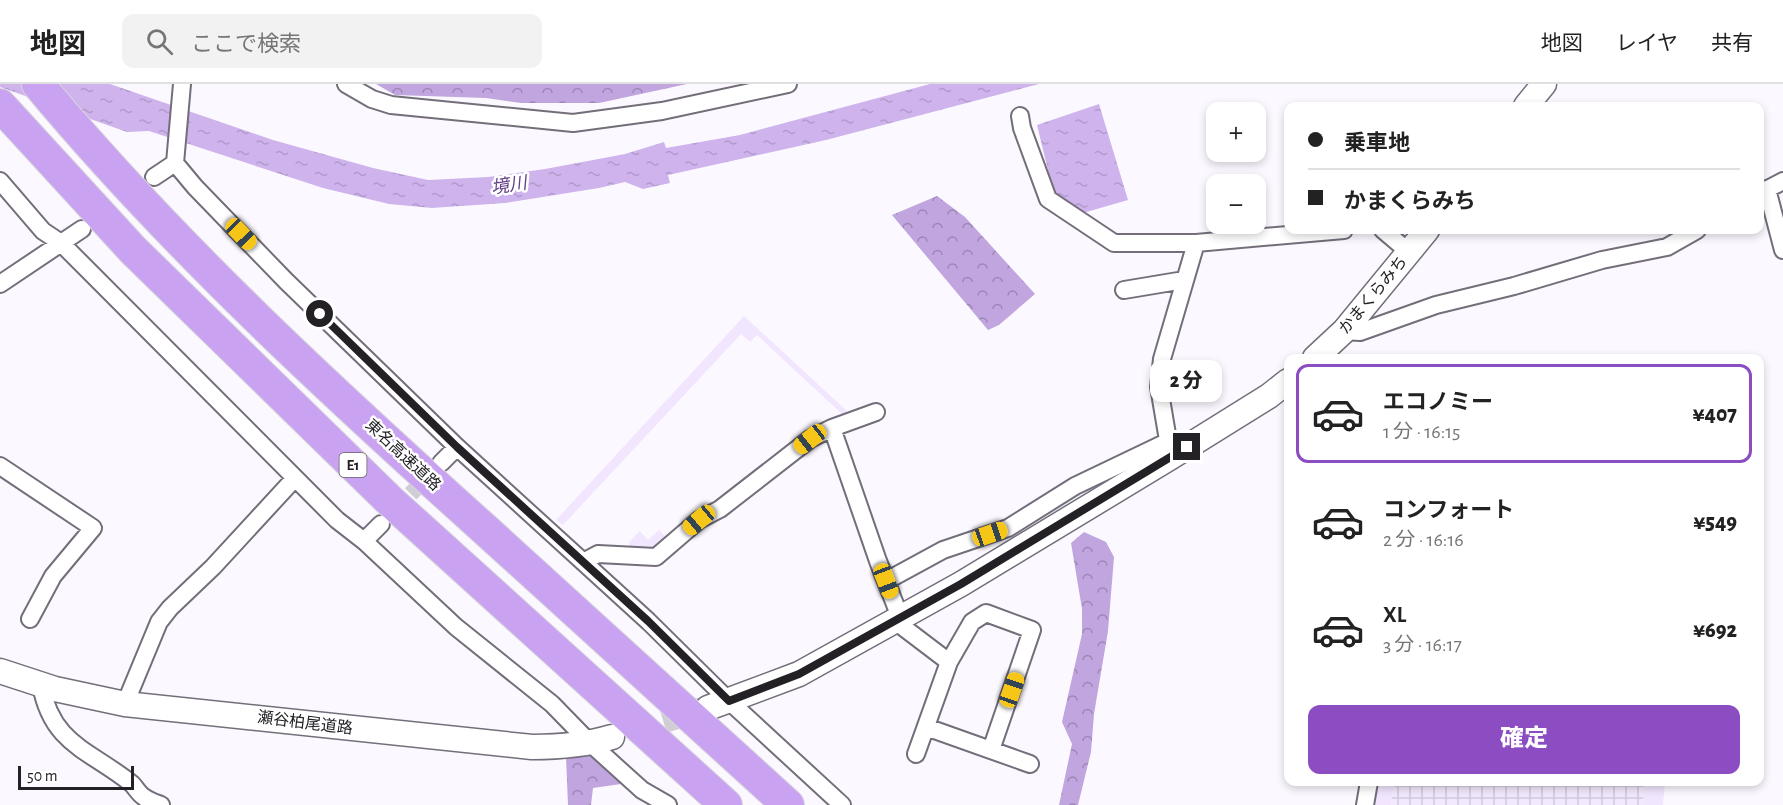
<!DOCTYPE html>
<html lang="ja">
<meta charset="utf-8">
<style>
body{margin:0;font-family:"Alegreya Sans","Noto Sans JP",sans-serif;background:#f2f2f2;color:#222;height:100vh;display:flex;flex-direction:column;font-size:22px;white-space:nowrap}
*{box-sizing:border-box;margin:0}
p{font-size:20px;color:#767676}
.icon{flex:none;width:33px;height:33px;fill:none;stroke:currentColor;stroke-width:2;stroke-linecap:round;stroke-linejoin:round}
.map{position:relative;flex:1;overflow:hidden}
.sheet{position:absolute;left:1284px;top:270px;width:480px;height:432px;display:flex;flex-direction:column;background:#fff;border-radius:12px;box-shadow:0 3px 9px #0003}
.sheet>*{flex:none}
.guide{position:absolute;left:1284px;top:18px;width:480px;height:132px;border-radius:12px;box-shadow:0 3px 9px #0003;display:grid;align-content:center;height:132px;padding:0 24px;background:#fff}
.buttons{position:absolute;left:1206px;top:18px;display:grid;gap:12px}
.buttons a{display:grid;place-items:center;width:60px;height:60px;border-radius:12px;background:#fff;box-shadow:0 3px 9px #0003;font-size:30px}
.scale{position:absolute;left:18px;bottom:15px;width:116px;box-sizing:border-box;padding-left:6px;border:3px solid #232126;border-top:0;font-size:16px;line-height:21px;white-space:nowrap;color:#232126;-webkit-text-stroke:4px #fff;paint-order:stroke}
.end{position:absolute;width:27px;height:27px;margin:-14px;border:8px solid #232126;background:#fff;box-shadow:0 0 0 3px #fff}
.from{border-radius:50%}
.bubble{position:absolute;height:42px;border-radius:12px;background:#fff;box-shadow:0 3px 9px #0003;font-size:20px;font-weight:800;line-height:42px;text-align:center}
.car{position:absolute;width:18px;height:36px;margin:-18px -9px;border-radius:8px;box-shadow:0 0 4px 2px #0007;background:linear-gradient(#f5c518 24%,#345 0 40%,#f5c518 0 76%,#345 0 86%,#f5c518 0)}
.guide b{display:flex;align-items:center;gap:21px;height:57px;font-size:22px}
.guide b+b{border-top:2px solid #e0e0e0}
.guide i{width:15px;height:15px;background:#222}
ul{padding:10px 0 0;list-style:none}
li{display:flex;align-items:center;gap:18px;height:99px;margin:0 12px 9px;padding:0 12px;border:3px solid transparent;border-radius:12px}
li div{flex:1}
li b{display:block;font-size:22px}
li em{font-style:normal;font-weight:800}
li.current{border-color:#8c4dc2}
li>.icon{width:54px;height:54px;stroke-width:1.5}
.button{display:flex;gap:12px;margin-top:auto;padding:12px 24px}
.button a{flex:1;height:69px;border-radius:12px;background:#8c4dc2;color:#fff;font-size:24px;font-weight:800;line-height:69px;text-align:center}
header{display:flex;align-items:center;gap:36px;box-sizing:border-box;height:84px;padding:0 30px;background:#fff;border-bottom:2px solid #e0e0e0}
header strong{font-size:28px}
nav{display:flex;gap:33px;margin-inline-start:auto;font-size:21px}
.search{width:420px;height:54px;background:#f2f2f2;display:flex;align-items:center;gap:15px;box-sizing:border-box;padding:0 21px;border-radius:12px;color:#767676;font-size:22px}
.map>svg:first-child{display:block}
</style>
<header>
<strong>地図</strong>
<div class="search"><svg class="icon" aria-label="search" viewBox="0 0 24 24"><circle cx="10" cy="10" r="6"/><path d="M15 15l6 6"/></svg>ここで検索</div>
<nav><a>地図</a><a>レイヤ</a><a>共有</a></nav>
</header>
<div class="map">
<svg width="1783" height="721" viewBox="0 0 1783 721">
<defs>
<pattern id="industrial-grid" width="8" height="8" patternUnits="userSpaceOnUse" patternTransform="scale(1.5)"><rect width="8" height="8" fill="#f3e9fe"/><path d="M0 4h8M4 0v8" fill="none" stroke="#d0c8da"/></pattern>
<pattern id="forest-crowns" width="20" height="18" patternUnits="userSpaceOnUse" patternTransform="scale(1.5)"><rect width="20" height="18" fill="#c1a5df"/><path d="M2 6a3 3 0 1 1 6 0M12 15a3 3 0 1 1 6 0" fill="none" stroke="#9c86b5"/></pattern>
<pattern id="water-ripples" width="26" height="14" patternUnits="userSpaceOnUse" patternTransform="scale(1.5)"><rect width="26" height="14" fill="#ceb3ed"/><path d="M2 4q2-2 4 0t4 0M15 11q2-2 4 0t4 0" fill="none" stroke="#b19acb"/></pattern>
</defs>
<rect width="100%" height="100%" fill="#fbf9ff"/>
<!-- industrial -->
<path fill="url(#industrial-grid)" d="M1394,698h251l-2,23h-252z"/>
<!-- grass -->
<path fill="#f1e6fe" d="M744,232l104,96 -6,2 -85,-79 -7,7 -9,-8 -178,191 -7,-5z
M659,446l8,8 -15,13 -22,-2 -1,-7 11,-11 8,9z
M1376,698h18l-3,23h-19z
M1645,698h20l-2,23h-20z"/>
<!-- forest -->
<path fill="url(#forest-crowns)" d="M376,0h311l-88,19h-78l-35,-5 -91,-3z
M937,112l28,21 70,77 -36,31 -11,5 -96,-115z
M1084,448l22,10 8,15 -6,74 -14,83 -3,38 -13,53h-19l13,-61 -10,-22 20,-88v-25l-11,-66z
M587,666l27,20 7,14 -28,4 -2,17h-23l-2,-48z"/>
<!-- water -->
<path fill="url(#water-ripples)" d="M0,0h110l163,56 100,28 55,12 60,-3 57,-8 80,-15 39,-12 2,6 74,-13 190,-51h109l-213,56 -158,35 2,8 -27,6 -18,-7 -26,6 -94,15 -73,5 -43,-4 -66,-16 -174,-57 -22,1 -127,-45z
M1099,20l29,96 -45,13 -29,-18 -17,-70z"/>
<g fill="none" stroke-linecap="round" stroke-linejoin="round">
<!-- minor-tunnel -->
<path stroke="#d0ced4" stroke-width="16" stroke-dasharray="16 8" stroke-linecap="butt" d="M394,427l37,-38"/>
<!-- secondary-tunnel -->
<path stroke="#d0ced4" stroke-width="24" stroke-dasharray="24 12" stroke-linecap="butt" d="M629,648l73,-23"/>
<!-- minor casing -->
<g stroke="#736e7a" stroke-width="20">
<path id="minor" d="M346,0l26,15 19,6 182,18 89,-12 126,-27
M1020,32l2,12 26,71 66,44h82l148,-13
M175,79l20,24 91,94 171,166 191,174 81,80 113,104
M175,79l7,-79
M154,93l21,-14
M0,97l43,50 18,12 276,277 27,21 92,86 96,77 38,39 52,47 26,15
M1767,105l16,61
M1760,109l23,-12
M1383,146l26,22
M0,200l82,-55
M1124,206l60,-10
M1344,247l16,1 76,-27 78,-19 88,-26 65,-13 30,-17
M832,344l46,133 22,56
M1170,368l-11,-65 3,-28 34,-116
M441,379l16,-16
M0,382l93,62 -40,48 -23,43
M364,457l17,-17
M583,478l15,-8 58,3 43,-37 21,-11 90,-70 22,-11 44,-16
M886,497l57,-31 65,-22 67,-42 94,-45
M895,537l54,41
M41,601c11,60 49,65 91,99 4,4 7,10 12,13 5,4 12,6 17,8
M125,620l34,-82 11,-14 43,-41 82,-89
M926,643l104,37
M916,670l33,-92 23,-40 14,-9 46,17 -41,120
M1365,721l4,-23"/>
</g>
<!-- secondary casing -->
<g stroke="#736e7a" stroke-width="27">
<path id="secondary" d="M1526,22l18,-22
M1315,274l29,-27 83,-101
M0,587l55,18 70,15 407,43c28,0 53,-2 80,-10
M708,624l91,-34 162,-90 210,-127 98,-61 19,-15"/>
</g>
<!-- motorway casing -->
<g stroke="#d7d7d8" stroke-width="34">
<path id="motorway" d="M38,0c136,163 294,308 452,450 99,90 199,181 298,271
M0,21l133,145 255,249 338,306"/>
</g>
<!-- minor -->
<use href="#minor" stroke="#fff" stroke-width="16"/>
<!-- secondary -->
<use href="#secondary" stroke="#fff" stroke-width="24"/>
<!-- motorway -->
<use href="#motorway" stroke="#c9a3f1" stroke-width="32"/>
</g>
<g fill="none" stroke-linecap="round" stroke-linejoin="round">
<!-- route -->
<path stroke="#232126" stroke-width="8" d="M320,230l137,133 191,174 81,80 70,-27 162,-90 226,-137"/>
</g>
<g text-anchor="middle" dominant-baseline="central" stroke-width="5" stroke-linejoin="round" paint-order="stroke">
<!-- shield labels -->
<rect fill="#fff" stroke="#656467" stroke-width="1.5" x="339.5" y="369" width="27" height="24" rx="4.5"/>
<g font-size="15" font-weight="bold" fill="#232126">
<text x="353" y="381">E1</text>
</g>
<!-- street labels -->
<g font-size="16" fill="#232126" stroke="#fff">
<text transform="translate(1373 211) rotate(-50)">かまくらみち</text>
<text transform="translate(403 371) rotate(43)">東名高速道路</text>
<text transform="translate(305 639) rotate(7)">瀬谷柏尾道路</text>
</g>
<!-- water labels -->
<g font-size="18" font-style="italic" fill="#633f84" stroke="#fff">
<text transform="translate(509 102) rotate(-9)">境川</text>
</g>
</g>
</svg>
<div class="buttons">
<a>+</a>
<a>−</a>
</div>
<div class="scale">50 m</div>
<i class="end from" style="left:320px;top:230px"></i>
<i class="end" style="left:1187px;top:363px"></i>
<div class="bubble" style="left:1150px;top:276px;width:72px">2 分</div>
<i class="car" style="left:241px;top:150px;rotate:136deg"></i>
<i class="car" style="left:810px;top:355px;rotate:232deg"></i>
<i class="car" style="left:699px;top:436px;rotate:230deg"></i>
<i class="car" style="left:990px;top:450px;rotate:71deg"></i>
<i class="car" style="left:886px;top:497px;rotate:159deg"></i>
<i class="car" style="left:1012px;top:606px;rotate:19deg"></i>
<div class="guide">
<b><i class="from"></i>乗車地</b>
<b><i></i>かまくらみち</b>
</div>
<section class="sheet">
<ul>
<li class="current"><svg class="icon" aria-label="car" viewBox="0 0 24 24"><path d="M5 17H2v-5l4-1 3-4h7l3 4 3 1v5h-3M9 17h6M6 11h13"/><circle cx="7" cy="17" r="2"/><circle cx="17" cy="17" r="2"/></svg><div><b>エコノミー</b><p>1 分 · 16:15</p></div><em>¥407</em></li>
<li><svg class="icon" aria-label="car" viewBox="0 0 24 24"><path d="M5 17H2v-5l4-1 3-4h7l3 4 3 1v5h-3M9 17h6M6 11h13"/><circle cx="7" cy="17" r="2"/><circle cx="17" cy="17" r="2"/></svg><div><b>コンフォート</b><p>2 分 · 16:16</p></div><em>¥549</em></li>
<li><svg class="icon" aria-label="car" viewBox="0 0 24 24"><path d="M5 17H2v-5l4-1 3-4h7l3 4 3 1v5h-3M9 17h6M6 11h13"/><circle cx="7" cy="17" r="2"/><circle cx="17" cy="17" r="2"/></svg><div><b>XL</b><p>3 分 · 16:17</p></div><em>¥692</em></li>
</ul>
<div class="button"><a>確定</a></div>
</section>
</div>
